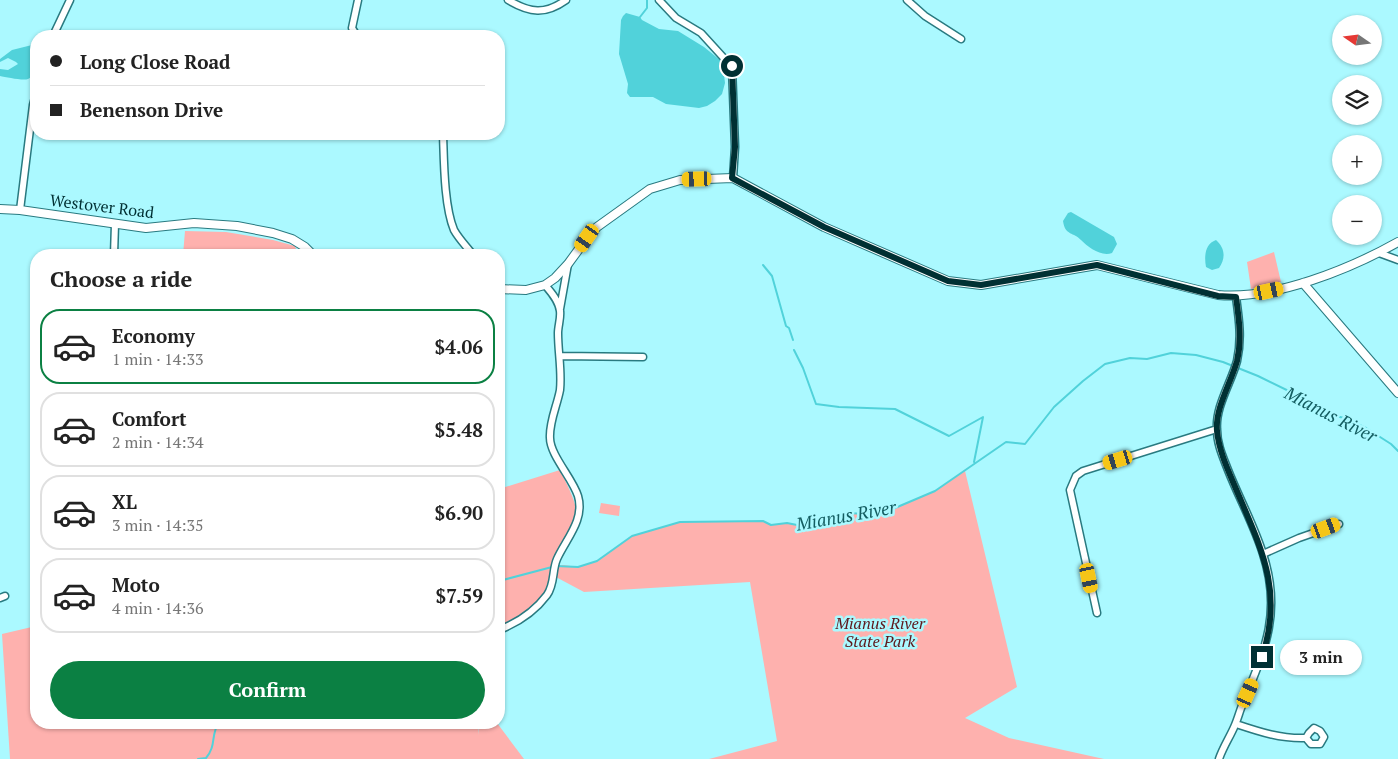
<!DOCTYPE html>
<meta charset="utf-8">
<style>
body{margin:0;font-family:"PT Serif",serif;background:#f2f2f2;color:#222;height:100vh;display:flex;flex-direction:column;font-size:19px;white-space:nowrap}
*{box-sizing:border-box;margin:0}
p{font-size:16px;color:#767676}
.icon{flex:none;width:28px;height:28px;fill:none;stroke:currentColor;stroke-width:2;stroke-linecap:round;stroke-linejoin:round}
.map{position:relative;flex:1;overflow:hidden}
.panel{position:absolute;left:30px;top:249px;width:475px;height:480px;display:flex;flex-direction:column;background:#fff;border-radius:20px;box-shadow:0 1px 4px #0004}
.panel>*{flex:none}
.banner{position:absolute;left:30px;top:30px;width:475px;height:110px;border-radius:20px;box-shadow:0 1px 4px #0004;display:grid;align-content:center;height:110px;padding:0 20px;background:#fff}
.needle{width:32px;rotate:284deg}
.tools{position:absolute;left:1332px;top:15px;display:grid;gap:10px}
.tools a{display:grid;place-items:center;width:50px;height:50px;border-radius:50%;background:#fff;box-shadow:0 1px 4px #0004;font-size:25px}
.end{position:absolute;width:22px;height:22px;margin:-11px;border:6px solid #003033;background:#fff;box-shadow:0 0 0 2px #fff}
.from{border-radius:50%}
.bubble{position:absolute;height:35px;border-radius:18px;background:#fff;box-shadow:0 1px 4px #0004;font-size:16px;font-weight:700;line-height:35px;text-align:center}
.car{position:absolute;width:15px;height:30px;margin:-15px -8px;border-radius:6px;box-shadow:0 0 4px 1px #0007;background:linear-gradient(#f5c518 24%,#345 0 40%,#f5c518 0 76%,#345 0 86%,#f5c518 0)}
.banner b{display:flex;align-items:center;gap:18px;height:48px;font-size:19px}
.banner b+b{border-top:1px solid #e0e0e0}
.banner i{width:12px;height:12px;background:#222}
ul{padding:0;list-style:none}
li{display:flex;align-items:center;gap:15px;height:75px;margin:0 10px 8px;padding:0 10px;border:2px solid #e0e0e0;border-radius:20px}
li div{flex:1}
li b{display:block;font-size:19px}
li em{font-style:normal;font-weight:700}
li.selected{border-color:#0b8043}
li>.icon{width:45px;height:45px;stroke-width:1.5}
h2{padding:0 20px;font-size:22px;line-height:60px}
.primary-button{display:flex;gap:10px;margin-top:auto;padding:10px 20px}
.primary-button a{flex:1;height:58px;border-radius:30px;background:#0b8043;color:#fff;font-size:20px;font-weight:700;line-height:58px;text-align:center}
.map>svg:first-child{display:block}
</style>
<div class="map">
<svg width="1398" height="759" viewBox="0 0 1398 759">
<rect width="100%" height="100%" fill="#abf9ff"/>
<!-- green -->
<path fill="#feb1ae" d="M185,231l41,1 47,8 22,6 3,9h-115z
M1274,252l7,30 -30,7 -4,-27z
M560,470c5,10 15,29 16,40 1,23 -23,34 -23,57l10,-2 15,2 19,-6 35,-25 48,-14 83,-1 8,4 16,-2 10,2 11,-3 29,-2 11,-7 17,1 30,-6 40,-17 30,-20 52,216 -52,31 44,20 95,21h-395l68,-18 -27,-159 -166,10 -30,-16c-16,30 -27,36 -55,53v-140z
M601,503l19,3 -1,10 -20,-3z
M36,626v96h441l2,13 -1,-12h19l27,36h-514l-8,-125z"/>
<!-- water -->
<path fill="#51d2da" d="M626,13l14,4 2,3 17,9 19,2 26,16 16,13 3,6 2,17 -3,11 -7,7 -8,5 -8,2 -33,-4 -13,-7h-23l-3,-4 1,-9 -9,-30 2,-34 2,-4z
M36,44c0,7 0,33 -8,35 -5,2 -22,-2 -28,-3v-7l8,1 10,-6 -2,-2 -8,-4 -8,4v-3l12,-9z
M1071,212l43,25 3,7 -5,9c-11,4 -24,-6 -31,-13 -7,-8 -16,-4 -18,-19l5,-8z
M1216,240c9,8 10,18 3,28l-7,2 -6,-3c-2,-11 -1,-23 10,-27z"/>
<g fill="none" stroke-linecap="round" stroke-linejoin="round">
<!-- stream -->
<path stroke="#51d2da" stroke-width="2" d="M640,17l7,-9v-8
M763,265l9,11 14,50 3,2 4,12
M794,350l9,18 13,36 23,3 56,2 54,27 34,-19 -9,45
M556,566l22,1 19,-6 35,-25 48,-14 83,-1 8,4 16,-2 10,2 11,-3 29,-2 11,-7 17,1 30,-6 40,-17 71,-49 19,2 29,-37 29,-26 22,-17 25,-6 17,1 24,-6 25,2 27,7 35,14 41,20 21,16 24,6 22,10 25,16 7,7
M499,581l53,-14
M198,759l8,-1c11,-13 4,-22 13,-36"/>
<!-- minor casing -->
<g stroke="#297a80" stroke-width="9">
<path id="minor" d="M508,0c22,13 37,15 58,0
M659,0l17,18 25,15 31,34 3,80 -2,31
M907,0l18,16 36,23
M53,36l17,-36
M357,36l-5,-8 6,-28
M443,134c1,27 1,72 11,96 5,9 13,17 19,25
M20,210l13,-105 3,-11
M1379,253l19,7
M114,255l1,-31
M560,309l8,-45
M561,356l82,1
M1263,554l36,-16 40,-14
M0,598l5,-2
M1097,613l-27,-123 6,-14 7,-5 134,-42
M499,630c18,-7 36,-19 48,-35 8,-11 5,-25 10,-36 9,-20 28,-39 21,-63 -5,-17 -28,-41 -28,-58 -1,-16 7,-32 10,-48 2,-19 -2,-38 -2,-57 0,-7 3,-15 2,-22 -1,-10 -9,-19 -15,-26
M1236,724c24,8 45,15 70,14l3,-5 5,-5 6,3 4,6 -4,7h-9l-5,-6
M1219,759c4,-12 11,-22 16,-34 3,-7 5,-15 8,-22 22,-53 39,-91 20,-149 -9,-29 -24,-56 -35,-84 -5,-13 -11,-26 -11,-40 -2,-23 14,-47 20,-69 5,-22 2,-42 -1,-64"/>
</g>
<!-- tertiary casing -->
<g stroke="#297a80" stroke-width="10">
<path id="tertiary" d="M0,209l20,1 126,18 48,-5 43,3 36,7 19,6 13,8 8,8
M1303,283l95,110
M499,289l27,1 19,-5 10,-7 13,-14 19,-26 10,-11 53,-38 30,-9 53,-2 91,49 124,54 33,4 116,-20 121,30c56,5 132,-26 180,-53"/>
</g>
<!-- minor -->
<use href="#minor" stroke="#fff" stroke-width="6"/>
<!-- tertiary -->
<use href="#tertiary" stroke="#fff" stroke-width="8"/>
</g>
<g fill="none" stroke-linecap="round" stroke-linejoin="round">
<!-- route -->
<path stroke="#003033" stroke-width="6" d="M732,66l3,81 -3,31 92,49 124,54 33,4 116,-20 121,31 18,1c3,22 6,43 1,64 -6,22 -22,47 -20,70 2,20 11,39 19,58 25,59 48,102 26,168"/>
</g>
<g text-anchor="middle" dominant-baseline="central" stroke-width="5" stroke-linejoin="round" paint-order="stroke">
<!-- street labels -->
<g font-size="16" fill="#003033" stroke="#abf9ff">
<text transform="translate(102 206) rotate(7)">Westover Road</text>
</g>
<!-- park labels -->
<g font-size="16" font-style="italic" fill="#5e181c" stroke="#abf9ff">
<text x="880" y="623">Mianus River<tspan x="880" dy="18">State Park</tspan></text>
</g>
<!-- water labels -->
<g font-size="18" font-style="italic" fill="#135d61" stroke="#abf9ff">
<text transform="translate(1331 414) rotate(27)">Mianus River</text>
<text transform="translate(846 515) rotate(-10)">Mianus River</text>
</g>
</g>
</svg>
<div class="tools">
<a><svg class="needle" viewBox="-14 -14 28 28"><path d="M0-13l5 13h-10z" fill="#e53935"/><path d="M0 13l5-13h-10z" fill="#767676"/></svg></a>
<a><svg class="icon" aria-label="layers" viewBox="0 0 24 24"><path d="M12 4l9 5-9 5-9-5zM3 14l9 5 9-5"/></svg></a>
<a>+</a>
<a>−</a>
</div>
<i class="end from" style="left:732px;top:66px"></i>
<i class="end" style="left:1262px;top:657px"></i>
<div class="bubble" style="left:1280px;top:640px;width:82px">3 min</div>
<i class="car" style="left:697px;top:179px;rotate:268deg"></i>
<i class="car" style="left:587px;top:238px;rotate:215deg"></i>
<i class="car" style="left:1269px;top:291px;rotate:78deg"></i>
<i class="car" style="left:1118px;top:460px;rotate:253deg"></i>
<i class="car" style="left:1326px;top:528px;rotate:70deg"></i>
<i class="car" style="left:1089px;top:578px;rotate:168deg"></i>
<i class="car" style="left:1248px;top:693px;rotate:24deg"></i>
<div class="banner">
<b><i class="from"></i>Long Close Road</b>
<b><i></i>Benenson Drive</b>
</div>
<section class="panel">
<h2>Choose a ride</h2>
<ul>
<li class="selected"><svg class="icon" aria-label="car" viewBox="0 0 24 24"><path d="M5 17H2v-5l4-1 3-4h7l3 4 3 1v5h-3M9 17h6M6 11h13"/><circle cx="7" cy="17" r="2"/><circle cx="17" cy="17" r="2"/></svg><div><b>Economy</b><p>1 min · 14:33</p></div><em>$4.06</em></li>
<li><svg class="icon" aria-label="car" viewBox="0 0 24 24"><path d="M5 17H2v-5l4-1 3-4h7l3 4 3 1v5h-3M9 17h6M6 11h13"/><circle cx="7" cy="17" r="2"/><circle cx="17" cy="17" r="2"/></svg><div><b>Comfort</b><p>2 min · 14:34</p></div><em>$5.48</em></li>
<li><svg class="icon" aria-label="car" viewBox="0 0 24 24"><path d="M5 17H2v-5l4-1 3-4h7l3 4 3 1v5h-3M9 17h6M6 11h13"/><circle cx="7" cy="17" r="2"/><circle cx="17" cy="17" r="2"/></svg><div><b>XL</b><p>3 min · 14:35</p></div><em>$6.90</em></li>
<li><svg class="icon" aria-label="car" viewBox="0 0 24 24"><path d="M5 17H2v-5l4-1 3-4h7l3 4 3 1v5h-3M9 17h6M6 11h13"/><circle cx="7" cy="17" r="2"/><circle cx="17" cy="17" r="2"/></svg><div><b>Moto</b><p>4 min · 14:36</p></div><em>$7.59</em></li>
</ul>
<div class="primary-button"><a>Confirm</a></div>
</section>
</div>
